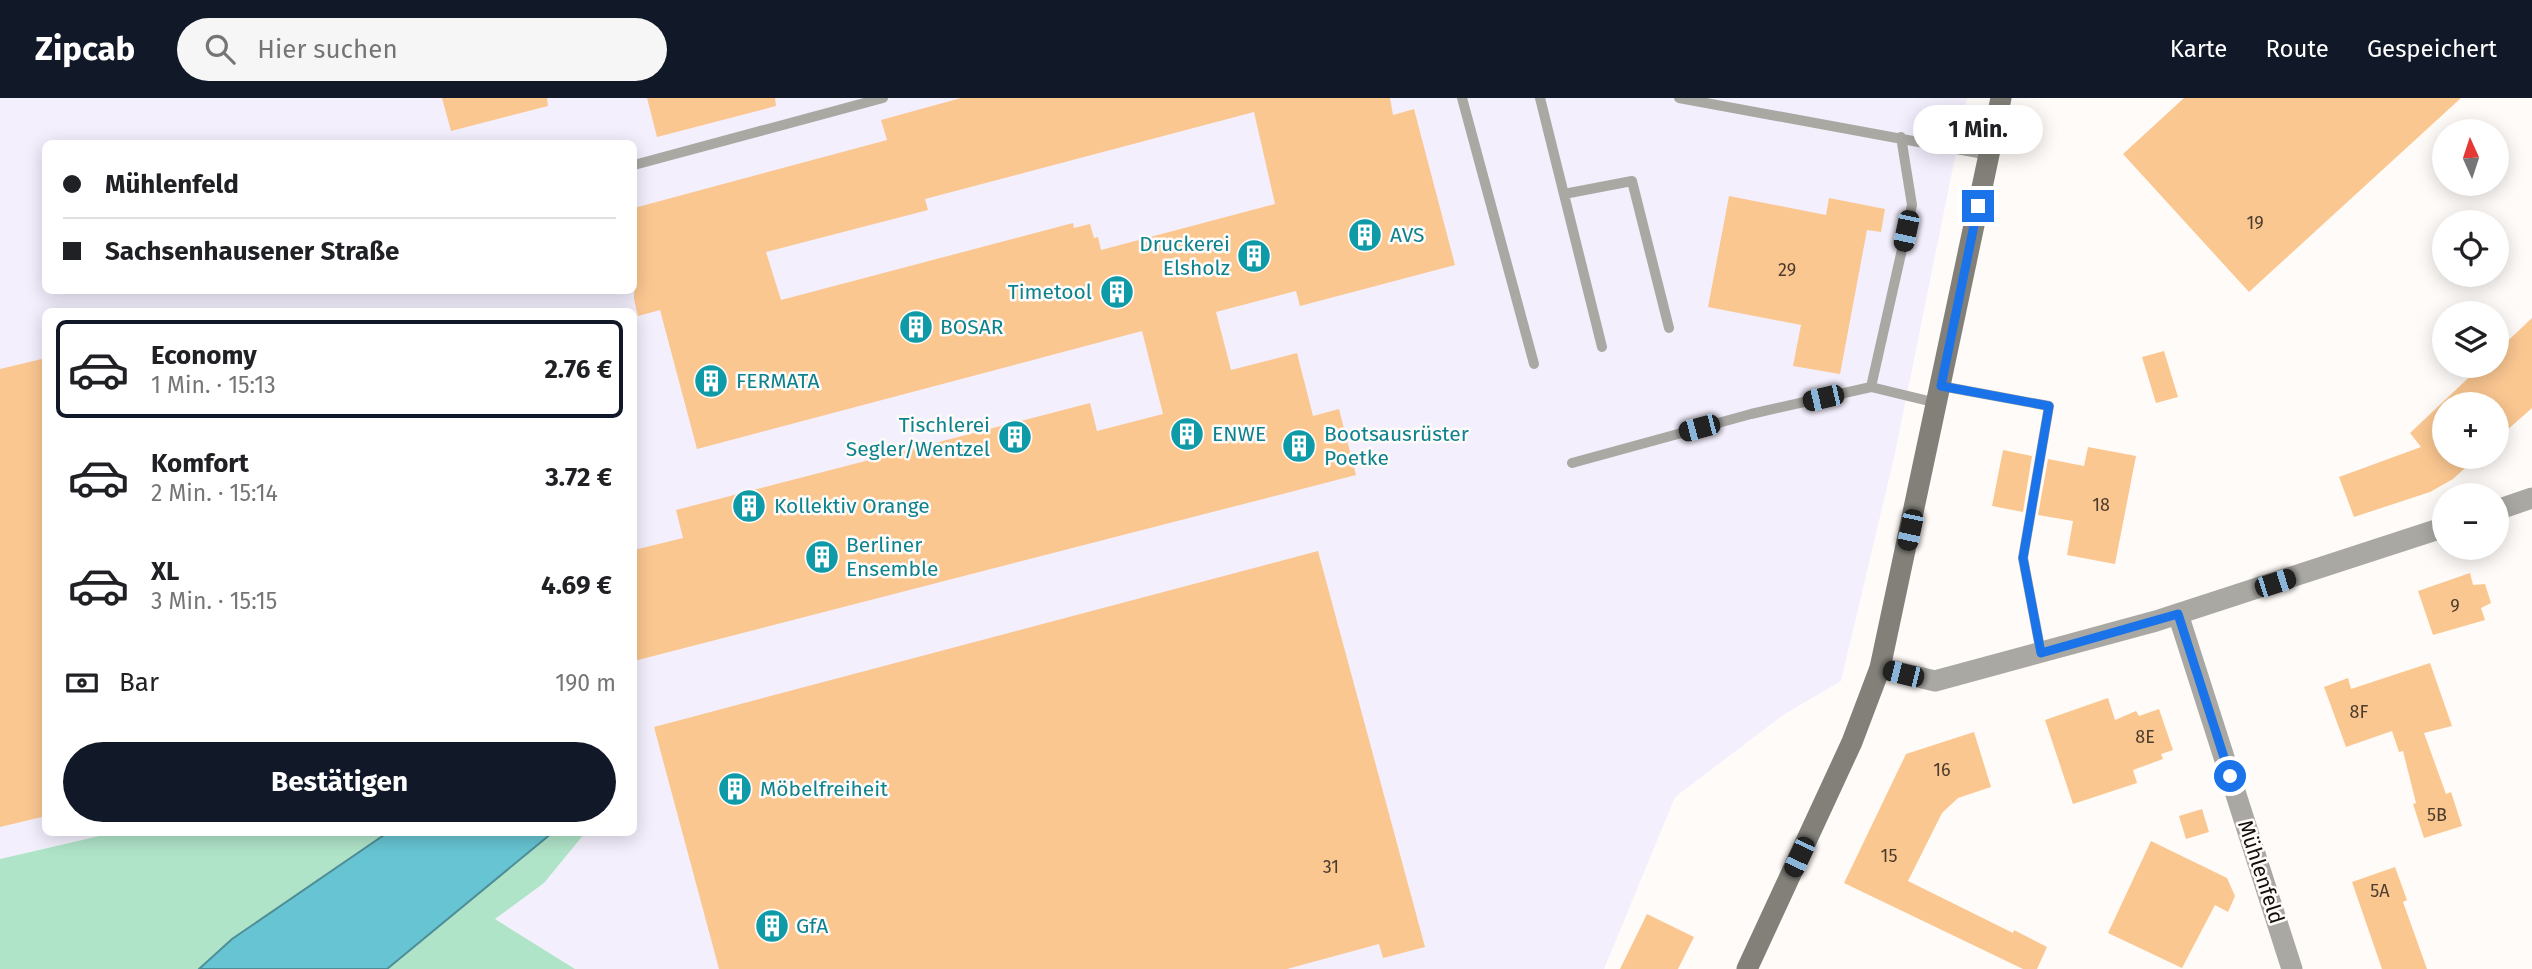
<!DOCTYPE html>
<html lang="de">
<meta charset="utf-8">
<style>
body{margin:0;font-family:"Fira Sans",sans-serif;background:#f6f6f6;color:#202124;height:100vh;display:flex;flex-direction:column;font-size:26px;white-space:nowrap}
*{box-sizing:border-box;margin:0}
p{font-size:23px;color:#757577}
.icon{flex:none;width:38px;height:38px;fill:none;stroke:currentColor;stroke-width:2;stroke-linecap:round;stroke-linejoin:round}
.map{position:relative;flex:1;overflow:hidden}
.side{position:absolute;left:42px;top:210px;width:595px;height:528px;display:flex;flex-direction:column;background:#fff;border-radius:10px;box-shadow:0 4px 18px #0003}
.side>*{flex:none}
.banner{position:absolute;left:42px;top:42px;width:595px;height:154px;border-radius:10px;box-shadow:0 4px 18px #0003;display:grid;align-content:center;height:154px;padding:0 21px;background:#fff}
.needle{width:46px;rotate:357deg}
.controls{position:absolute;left:2432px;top:21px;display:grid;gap:14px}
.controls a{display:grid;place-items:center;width:77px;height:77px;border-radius:50%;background:#fff;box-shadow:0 4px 18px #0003;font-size:35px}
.end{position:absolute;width:32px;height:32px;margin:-16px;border:9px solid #1a73e8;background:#fff;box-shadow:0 0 0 4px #fff}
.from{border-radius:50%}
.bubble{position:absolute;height:49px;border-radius:24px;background:#fff;box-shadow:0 4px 18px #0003;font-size:23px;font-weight:700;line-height:49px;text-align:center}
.car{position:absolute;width:21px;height:42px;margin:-21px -10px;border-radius:9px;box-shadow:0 0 5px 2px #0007;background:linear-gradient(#222 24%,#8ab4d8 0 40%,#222 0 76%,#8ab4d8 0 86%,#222 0)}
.banner b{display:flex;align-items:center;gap:24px;height:66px;font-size:26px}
.banner b+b{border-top:2px solid #e0e0e0}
.banner i{width:18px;height:18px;background:#202124}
ul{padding:12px 0 0;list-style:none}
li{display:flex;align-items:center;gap:21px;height:98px;margin:0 14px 10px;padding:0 7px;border:4px solid transparent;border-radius:10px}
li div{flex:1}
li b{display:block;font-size:26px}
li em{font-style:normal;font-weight:700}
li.on{border-color:#111827}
li>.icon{width:63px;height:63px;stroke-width:1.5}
.pay{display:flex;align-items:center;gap:18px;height:77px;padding:0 21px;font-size:26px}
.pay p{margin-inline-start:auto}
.primary-button{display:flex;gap:14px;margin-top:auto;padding:14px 21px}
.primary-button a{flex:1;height:80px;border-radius:42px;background:#111827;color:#fff;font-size:28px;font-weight:700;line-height:80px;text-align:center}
header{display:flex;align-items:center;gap:42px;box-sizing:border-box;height:98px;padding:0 35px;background:#111827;color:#fff}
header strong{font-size:33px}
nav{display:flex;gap:38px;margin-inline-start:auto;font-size:24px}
.search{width:490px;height:63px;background:#f6f6f6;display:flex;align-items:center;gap:18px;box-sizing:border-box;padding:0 24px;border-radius:38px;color:#757577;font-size:26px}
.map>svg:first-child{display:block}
</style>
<header>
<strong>Zipcab</strong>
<div class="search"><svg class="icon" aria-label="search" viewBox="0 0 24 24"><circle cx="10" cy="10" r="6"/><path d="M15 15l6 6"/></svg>Hier suchen</div>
<nav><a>Karte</a><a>Route</a><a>Gespeichert</a></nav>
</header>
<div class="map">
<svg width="2532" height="871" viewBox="0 0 2532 871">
<rect width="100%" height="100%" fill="#fffbf8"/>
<!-- commercial -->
<path fill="#f3effd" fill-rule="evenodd" d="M0,0h1967l-72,355 -54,228 -58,34 -108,82 -71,172h-1029l-81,-50 50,-36 41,-50h49v-521h-588v521h66l-112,26zM46,46h588v146h-588z"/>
<!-- green -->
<path fill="#b0e4c9" d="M112,735h275l-155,106 -33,30h-199v-110z
M551,735h34l-41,50 -49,36 80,50h-192z"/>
<!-- water -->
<path fill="#67c5d3" stroke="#4e8e97" stroke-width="2" d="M387,735h165l-165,136h-188l33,-30z"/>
<!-- building -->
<path fill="#fbc791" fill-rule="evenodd" d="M442,0h105l1,8 -97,25z
M647,0h128l1,8 -119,31z
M961,0h429l3,17 21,-6 41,156 -155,41 -4,-15 -80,21 15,58 66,-17 16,63 26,-7 17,66 -722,186v-111l49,-12 -7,-28 414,-107 7,28 66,-17 -21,-83 -445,118 -37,-139 -22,6 -4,-17v-91l253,-68 -6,-20zM1254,14l21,92 -174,46 -3,-13 -4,1 -4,-14 -16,4 -1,-5 -292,77 -15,-48 162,-42 -3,-11z
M2184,0h277l-212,194 -126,-138z
M1729,98l97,19 3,-17 56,11 -4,23 -14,-2 -27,144 -47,-8 8,-41 -93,-18z
M2532,220v90l-35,31v-35h-52v53h32l-24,22 -23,13 -76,25 -15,-40 82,-30 -11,-14 71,-67h16v-15z
M2164,253l14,46 -22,6 -14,-46z
M46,260v458l-46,11v-458z
M2088,349l48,9 -21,108 -48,-9 6,-34 -35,-6 10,-56 36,7z
M2003,352l29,6 -9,56 -31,-6z
M1318,453l107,396 -42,11 -4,-14 -92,25h-568l-65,-242z
M2470,475l3,12 12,-1 6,19 -10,5 4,12 -52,15 -15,-44z
M2430,565l22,63 -28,7 22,61 5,-2 11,34 -38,12 -11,-34 3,-1 -13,-52 -4,1 -7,-21 -46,16 -22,-60 24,-9 3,11z
M2108,600l7,22 21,-9 3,5 20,-7 14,41 -12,4 2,5 -30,11 4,13 -64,21 -28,-84z
M1974,634l17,55 -33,11 -16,15 -34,68 105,52 1,-3 33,17 -10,22h-14l-179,-86 62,-129z
M2202,711l7,23 -23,7 -7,-23z
M2151,743l76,37 8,18 -7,16 -13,-7 -33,63 -74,-35z
M2395,769l12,33 -4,2 24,67h-45l-30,-87z
M1647,816l47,23 -16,32h-58z"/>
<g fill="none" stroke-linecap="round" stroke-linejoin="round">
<!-- lane -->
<path stroke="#a9a8a3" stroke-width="10" d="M1462,0l72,266
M1540,0l62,249
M1679,0l310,57
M634,67l249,-67
M1564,96l68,-13 37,147
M1941,288l108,20 -26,152 18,95
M1871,289l41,-182 -11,-68
M1572,365l179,-49 120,-27 66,16"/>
<!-- street -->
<path stroke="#a9a8a3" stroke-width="21" d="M2497,412l35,-12
M2178,516l114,355
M1880,570l55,13 221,-60 289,-94"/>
<!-- secondary -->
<path stroke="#828079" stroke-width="21" d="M1747,871l105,-227 28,-74 121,-570"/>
</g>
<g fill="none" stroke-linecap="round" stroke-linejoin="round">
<!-- route -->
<path stroke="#1a73e8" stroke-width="9" d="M1978,108l-37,180 108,20 -26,152 18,95 137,-39 52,162"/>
</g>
<!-- icons -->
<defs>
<g id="building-disc" transform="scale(1.75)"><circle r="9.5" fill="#0f9aa8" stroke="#fffbf8"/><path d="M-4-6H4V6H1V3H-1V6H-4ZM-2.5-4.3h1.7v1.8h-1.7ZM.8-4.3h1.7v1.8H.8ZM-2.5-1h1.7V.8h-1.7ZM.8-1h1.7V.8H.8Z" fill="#fff"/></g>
</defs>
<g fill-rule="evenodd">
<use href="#building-disc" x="1365" y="137"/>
<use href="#building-disc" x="1254" y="158"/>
<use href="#building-disc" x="1117" y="194"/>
<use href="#building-disc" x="916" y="229"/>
<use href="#building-disc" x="711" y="283"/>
<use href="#building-disc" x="1187" y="336"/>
<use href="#building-disc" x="1015" y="339"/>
<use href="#building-disc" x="1299" y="348"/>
<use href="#building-disc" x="749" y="408"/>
<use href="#building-disc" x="822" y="459"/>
<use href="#building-disc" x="735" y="691"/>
<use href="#building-disc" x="772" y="828"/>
</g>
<g text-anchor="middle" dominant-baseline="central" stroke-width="5" stroke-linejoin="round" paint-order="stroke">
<!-- number labels -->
<g font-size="18" fill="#4c3c2d">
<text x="2255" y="125">19</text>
<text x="1787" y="172">29</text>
<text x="2101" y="407">18</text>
<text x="2455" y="508">9</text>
<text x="2359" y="614">8F</text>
<text x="2145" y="639">8E</text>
<text x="1942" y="672">16</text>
<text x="2437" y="717">5B</text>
<text x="1889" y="758">15</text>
<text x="1331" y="769">31</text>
<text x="2380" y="793">5A</text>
</g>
<!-- culture labels -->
<g font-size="21" fill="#0d838f" stroke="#fffbf8" text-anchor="start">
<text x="1390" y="137">AVS</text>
<text x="1230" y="146" text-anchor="end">Druckerei<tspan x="1230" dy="24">Elsholz</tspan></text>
<text x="1092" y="194" text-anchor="end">Timetool</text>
<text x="940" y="229">BOSAR</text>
<text x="736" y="283">FERMATA</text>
<text x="990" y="327" text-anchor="end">Tischlerei<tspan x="990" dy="24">Segler/Wentzel</tspan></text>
<text x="1212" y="336">ENWE</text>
<text x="1324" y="336">Bootsausrüster<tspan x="1324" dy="24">Poetke</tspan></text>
<text x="774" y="408">Kollektiv Orange</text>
<text x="846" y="447">Berliner<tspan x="846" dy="24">Ensemble</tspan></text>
<text x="760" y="691">Möbelfreiheit</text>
<text x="796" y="828">GfA</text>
</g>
<!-- street labels -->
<g font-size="21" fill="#120e0c" stroke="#fffbf8">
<text transform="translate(2261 774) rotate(72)">Mühlenfeld</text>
</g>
</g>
</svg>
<div class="controls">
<a><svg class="needle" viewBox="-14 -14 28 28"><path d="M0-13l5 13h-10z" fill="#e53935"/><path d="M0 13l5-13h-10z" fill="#757577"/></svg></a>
<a><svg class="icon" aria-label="locate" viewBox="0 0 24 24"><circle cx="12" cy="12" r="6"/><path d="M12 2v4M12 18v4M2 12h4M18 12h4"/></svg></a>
<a><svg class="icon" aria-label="layers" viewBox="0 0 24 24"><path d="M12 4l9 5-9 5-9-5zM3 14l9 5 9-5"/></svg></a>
<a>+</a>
<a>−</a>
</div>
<i class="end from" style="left:2230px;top:678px"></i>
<i class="end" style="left:1978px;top:108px"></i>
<div class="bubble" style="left:1913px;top:7px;width:130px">1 Min.</div>
<i class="car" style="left:1906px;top:133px;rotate:192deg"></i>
<i class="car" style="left:1823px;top:300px;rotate:257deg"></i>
<i class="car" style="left:1699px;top:330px;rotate:255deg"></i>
<i class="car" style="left:1910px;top:432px;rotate:192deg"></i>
<i class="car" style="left:2275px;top:485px;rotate:72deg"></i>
<i class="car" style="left:1903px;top:576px;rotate:284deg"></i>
<i class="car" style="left:1799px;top:759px;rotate:205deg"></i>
<div class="banner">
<b><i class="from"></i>Mühlenfeld</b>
<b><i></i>Sachsenhausener Straße</b>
</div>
<section class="side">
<ul>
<li class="on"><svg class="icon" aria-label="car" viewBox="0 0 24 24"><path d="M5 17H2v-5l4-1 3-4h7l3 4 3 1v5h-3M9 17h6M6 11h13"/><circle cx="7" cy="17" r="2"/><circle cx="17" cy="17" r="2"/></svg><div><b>Economy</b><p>1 Min. · 15:13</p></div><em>2.76 €</em></li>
<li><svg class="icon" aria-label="car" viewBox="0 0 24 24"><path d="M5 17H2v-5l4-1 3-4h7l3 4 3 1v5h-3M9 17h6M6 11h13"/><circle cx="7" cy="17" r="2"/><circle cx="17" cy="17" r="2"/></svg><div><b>Komfort</b><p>2 Min. · 15:14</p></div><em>3.72 €</em></li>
<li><svg class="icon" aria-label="car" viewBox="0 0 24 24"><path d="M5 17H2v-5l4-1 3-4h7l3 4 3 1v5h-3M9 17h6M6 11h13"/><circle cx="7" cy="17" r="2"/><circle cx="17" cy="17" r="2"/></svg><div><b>XL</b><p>3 Min. · 15:15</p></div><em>4.69 €</em></li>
</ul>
<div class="pay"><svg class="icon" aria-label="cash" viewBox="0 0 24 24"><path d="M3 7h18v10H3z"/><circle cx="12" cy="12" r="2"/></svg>Bar<p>190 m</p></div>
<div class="primary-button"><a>Bestätigen</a></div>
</section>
</div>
